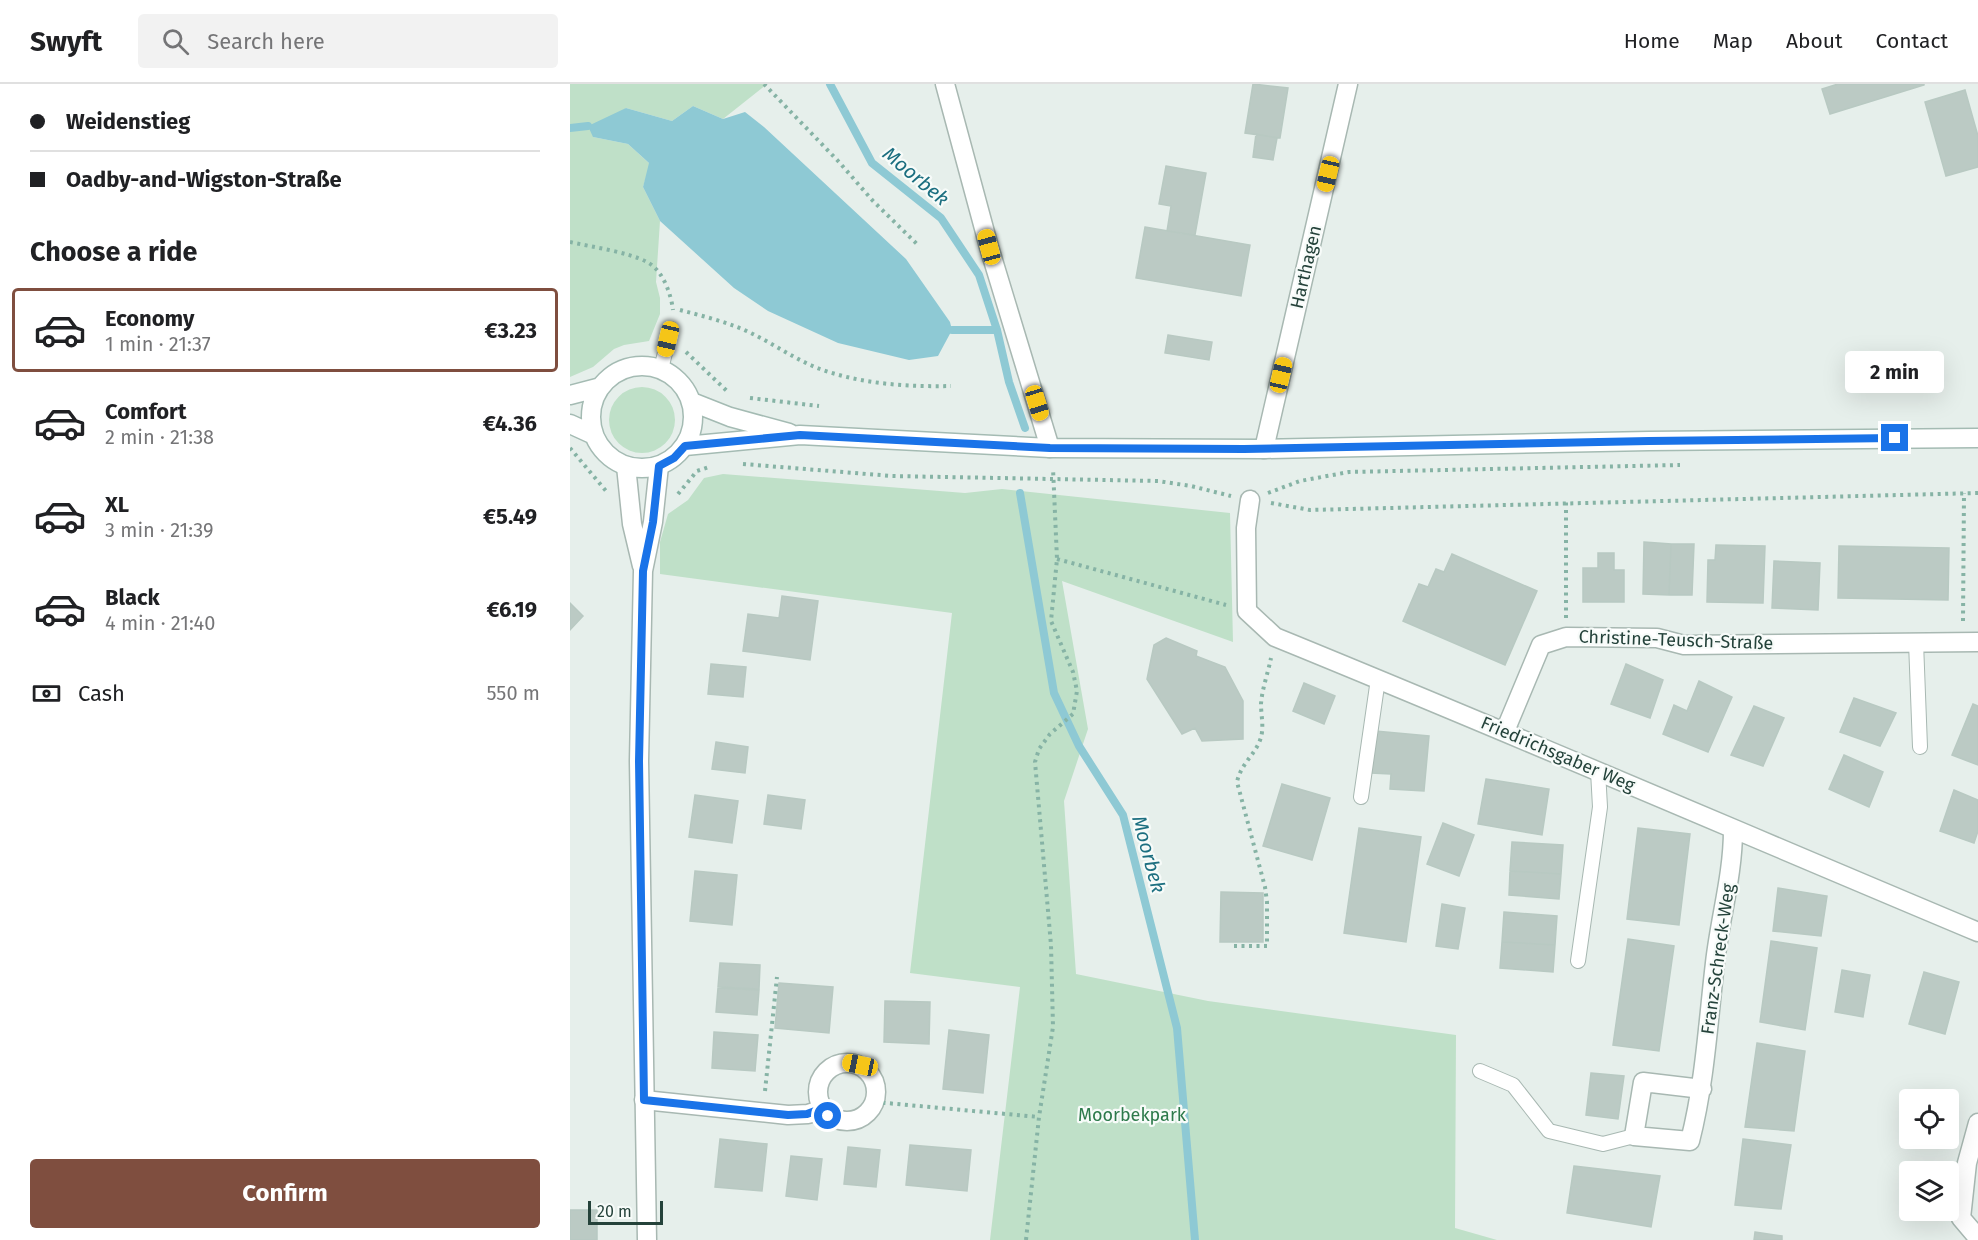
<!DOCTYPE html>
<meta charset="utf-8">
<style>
body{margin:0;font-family:"Fira Sans",sans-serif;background:#f2f2f2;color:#202124;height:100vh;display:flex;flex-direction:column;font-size:22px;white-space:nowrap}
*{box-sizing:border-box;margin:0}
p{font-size:20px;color:#757577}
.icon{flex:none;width:33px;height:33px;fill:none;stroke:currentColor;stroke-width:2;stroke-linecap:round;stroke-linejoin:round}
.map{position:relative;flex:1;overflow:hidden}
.panel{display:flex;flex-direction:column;background:#fff;width:570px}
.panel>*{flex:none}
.guide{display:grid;align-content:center;height:132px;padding:0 30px;background:#fff}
.buttons{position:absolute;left:1329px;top:1005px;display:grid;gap:12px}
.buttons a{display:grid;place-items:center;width:60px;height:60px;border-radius:6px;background:#fff;box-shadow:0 6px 24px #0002;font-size:30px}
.scale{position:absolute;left:18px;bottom:15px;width:75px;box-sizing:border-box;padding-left:6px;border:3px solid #24423a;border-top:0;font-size:16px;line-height:21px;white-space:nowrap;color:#24423a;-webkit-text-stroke:4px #f7fbf9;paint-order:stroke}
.end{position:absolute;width:27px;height:27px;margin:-14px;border:8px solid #1a73e8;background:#fff;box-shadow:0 0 0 3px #fff}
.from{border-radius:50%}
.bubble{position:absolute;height:42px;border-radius:6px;background:#fff;box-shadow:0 6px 24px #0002;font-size:20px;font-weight:700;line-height:42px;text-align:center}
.car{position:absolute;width:18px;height:36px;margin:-18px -9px;border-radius:8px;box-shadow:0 0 4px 2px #0007;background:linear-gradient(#f5c518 24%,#345 0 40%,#f5c518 0 76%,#345 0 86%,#f5c518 0)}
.guide b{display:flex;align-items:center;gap:21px;height:57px;font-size:22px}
.guide b+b{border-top:2px solid #e0e0e0}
.guide i{width:15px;height:15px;background:#202124}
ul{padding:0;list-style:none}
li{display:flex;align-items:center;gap:18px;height:84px;margin:0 12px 9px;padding:0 18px;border:3px solid transparent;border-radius:6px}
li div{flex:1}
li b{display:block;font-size:22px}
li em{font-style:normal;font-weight:700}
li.on{border-color:#7f4e3f}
li>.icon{width:54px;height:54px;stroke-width:1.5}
h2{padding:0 30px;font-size:27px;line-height:72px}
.pay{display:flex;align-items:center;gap:15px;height:66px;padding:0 30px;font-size:22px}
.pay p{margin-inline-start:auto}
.primary-button{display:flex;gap:12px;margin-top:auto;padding:12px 30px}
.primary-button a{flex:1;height:69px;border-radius:6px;background:#7f4e3f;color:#fff;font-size:24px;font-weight:700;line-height:69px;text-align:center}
header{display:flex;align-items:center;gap:36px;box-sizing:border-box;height:84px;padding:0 30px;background:#fff;border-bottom:2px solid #e0e0e0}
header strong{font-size:28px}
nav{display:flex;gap:33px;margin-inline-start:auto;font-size:21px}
.search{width:420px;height:54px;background:#f2f2f2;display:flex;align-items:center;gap:15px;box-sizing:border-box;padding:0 21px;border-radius:6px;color:#757577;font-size:22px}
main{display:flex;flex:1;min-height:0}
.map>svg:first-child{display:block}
</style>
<header>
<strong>Swyft</strong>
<div class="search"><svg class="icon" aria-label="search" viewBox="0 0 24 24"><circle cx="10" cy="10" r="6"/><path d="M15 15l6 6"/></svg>Search here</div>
<nav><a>Home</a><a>Map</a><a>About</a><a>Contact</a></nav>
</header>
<main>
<section class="panel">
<div class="guide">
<b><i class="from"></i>Weidenstieg</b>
<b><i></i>Oadby-and-Wigston-Straße</b>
</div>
<h2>Choose a ride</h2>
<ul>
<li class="on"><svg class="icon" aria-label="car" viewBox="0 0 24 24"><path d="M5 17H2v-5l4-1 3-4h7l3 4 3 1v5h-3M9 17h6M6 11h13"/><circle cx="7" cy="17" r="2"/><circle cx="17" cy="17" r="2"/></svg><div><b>Economy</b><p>1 min · 21:37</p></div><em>€3.23</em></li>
<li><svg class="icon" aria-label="car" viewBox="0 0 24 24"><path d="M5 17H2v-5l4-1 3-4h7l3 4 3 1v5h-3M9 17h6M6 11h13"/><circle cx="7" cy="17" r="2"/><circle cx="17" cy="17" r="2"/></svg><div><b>Comfort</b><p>2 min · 21:38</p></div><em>€4.36</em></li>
<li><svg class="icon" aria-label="car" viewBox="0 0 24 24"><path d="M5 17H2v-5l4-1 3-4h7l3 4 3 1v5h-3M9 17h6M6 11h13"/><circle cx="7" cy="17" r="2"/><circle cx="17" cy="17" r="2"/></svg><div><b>XL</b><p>3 min · 21:39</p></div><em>€5.49</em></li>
<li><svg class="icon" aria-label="car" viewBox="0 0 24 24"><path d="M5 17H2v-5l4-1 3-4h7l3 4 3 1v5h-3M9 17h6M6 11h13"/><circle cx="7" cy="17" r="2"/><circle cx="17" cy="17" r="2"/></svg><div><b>Black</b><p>4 min · 21:40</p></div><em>€6.19</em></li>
</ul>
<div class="pay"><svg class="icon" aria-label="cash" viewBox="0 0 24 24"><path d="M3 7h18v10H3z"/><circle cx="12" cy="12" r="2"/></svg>Cash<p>550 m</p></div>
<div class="primary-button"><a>Confirm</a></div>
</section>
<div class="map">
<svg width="1408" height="1156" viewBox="0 0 1408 1156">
<rect width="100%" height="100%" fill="#e6efeb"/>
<!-- green -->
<path fill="#bfe0c8" d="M0,0h197l-44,35 -30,-13 -21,15 -46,-13 -33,29 35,7 22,20 -7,23 17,34 -4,61 4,16v16l-11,27 -25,4 -10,4 -21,18 -23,10z
M39 336a33 33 0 1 1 66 0a33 33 0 1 1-66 0Z
M153,390l242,19 37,-4 228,24 3,129 -171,-61 26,148 -24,72 12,173 132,27 248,34 -1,193 42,12h-507l30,-253 -110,-14 42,-360 -292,-39v-32l8,-28 20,-14 16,-22z"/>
<!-- water -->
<path fill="#8ec9d4" d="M123,22l30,13 22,-7 19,15 142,132 44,63 2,8 -14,26 -29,4 -71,-17 -70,-32 -34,-23 -74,-67 -17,-34 6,-24 -21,-19 -35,-7 -5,-11 38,-18 46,13z"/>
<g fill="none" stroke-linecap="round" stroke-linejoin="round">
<!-- stream -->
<path stroke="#8ec9d4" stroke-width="8" d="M260,0l42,79 69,55 38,57 18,55 12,52 16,46
M0,44l18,-2
M382,246h45
M450,409l34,200 25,53 44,69 54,213 18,212"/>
</g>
<!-- building -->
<path fill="#bbcac4" stroke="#b8c9c2" stroke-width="1.5" d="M683,0l35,4 -8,50 -35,-5z
M1268,0h86v1l-94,29 -8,-25z
M1395,6l13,46v31l-32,9 -21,-74z
M686,50l21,4 -4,22 -20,-3z
M596,82l40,7 -11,62 -28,-4 4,-25 -12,-2z
M575,143l105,18 -9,51 -105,-18z
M598,251l44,7 -3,18 -44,-7z
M1074,458l27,2 -2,51 -26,-1z
M1101,460h23l-2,51h-23z
M1146,461l49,1 -2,57 -56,-1 1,-42h7z
M1269,462l110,2 -1,52 -110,-2z
M1028,469h16v17h10v32h-41v-34h15z
M882,470l85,37 -32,74 -102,-44 16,-37 9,3 8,-18 8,3z
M1204,477l46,2 -2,47 -46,-2z
M212,512l36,5 -8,59 -67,-9 5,-37 31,4z
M0,519l13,13 -13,14z
M596,554l31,13 -1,5 29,11 18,34v38l-41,2 -7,-13 -13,6 -35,-55 7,-34z
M141,580l35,3 -3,30 -35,-3z
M1056,580l37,16 -13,38 -39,-14z
M1129,597l33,16 -24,55 -45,-18 11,-29 13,6z
M734,599l31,13 -11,28 -31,-13z
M1284,614l42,15 -16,33 -40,-14z
M1403,620l5,2v59l-26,-10z
M1184,622l30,12 -21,48 -32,-11z
M805,647l54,5 -5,55 -34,-2 1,-15 -20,-1z
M146,658l32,5 -3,26 -33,-4z
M1274,671l39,17 -14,35 -40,-18z
M916,695l63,10 -7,46 -64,-11z
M712,700l48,14 -18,62 -49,-14z
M1384,706l24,10v31l-4,12 -34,-12z
M125,711l43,6 -6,42 -43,-6z
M198,711l37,5 -4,29 -37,-5z
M873,739l31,12 -15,41 -32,-12z
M789,744l62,9 -15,105 -62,-9z
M1068,744l52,6 -11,91 -52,-6z
M942,758l51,3 -2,29 -51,-3z
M125,787l42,4 -5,50 -42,-4z
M940,787l51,3 -2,25 -50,-4z
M1208,804l49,8 -6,40 -48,-5z
M651,808l42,1v49h-43z
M872,820l23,4 -7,41 -22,-3z
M934,828l53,4 -2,29 -53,-3z
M1058,855l46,7 -15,105 -46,-6z
M1201,857l46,7 -12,82 -45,-8z
M932,858l53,3 -2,27 -53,-4z
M150,879l40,2 -1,24 -41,-2z
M1272,886l28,5 -7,42 -28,-5z
M1354,888l35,10 -14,52 -36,-10z
M209,899l54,4 -4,46 -54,-5z
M148,904l41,2 -2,25 -41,-3z
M315,917l45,1 -1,42 -45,-2z
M379,946l40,5 -6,58 -40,-4z
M144,948l44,3 -3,36 -43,-3z
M1187,959l48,8 -11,80 -49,-4z
M1021,989l33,3 -6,43 -32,-4z
M150,1055l47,5 -5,47 -47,-4z
M1173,1055l48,6 -10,64 -46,-4z
M340,1061l61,5 -4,41 -61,-6z
M278,1063l32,3 -4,37 -32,-3z
M221,1072l31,3 -5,41 -31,-4z
M1004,1082l86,10 -9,51 -84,-14z
M0,1126h27v30h-27z
M1185,1148l27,4v4h-28z"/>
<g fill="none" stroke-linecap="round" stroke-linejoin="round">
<!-- service casing -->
<g stroke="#a8b8b2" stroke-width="16">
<path id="service" d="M91,285l10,-40
M1346,558l4,105
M791,713l17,-118
M1008,877l22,-154 -2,-36
M910,987l33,14 36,46 54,13 31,-8"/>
</g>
<!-- minor casing -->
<g stroke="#a8b8b2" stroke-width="21">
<path id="minor" d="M375,0l44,163 61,201
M694,365l84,-365
M680,416l-4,28 1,83 28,26c236,96 469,197 703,295
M935,647l36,-86 25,-8 91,1 27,7 294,-3
M248 1008a29 29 0 1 1 58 0a29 29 0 1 1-58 0Z
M1132,1005l-59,-7 -9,54 56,5c15,-59 18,-118 25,-178 5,-45 18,-88 18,-133
M74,1016l144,15 20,-1 15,-5
M1408,1039l-11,40 -6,55 17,20"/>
</g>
<!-- tertiary casing -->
<g stroke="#a8b8b2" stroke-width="21">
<path id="tertiary" d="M56,382l6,58 10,42
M77,1156l-8,-479 4,-190 10,-49 6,-56"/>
</g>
<!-- secondary casing -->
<g stroke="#a4bbb3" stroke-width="21">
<path id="secondary" d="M21 333a51 51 0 1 1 102 0a51 51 0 1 1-102 0Z
M0,311l31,-8
M122,318l38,15 59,16
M0,340l24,11
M115,362l115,-11 250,13 214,1 385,-8 329,-3"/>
</g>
<!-- path -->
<path stroke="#86b3a5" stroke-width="4" stroke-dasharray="3 4.5" stroke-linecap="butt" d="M194,0l75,78 34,39 46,45
M0,158c22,5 58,10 77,20 16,8 24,32 26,48
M110,226c19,5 39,10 57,17 29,11 54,31 83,42 41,15 88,18 131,17
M116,268l42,40
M180,314l69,8
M0,364l36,43
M173,380l149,12 266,5 33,5 40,10
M698,409l32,-12 49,-9 331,-7
M108,410l19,-23 12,-4
M701,419l39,7 668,-17
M487,475l169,46
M996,534v-116
M1393,537l1,-128
M664,862h33v-44l-2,-15 -28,-105c4,-19 20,-29 24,-45 3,-10 0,-22 0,-33 1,-15 7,-31 10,-46
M195,1007l12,-114
M305,1018l164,15
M456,1156l13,-123 14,-90 -2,-82 -16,-183 4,-13 11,-15 23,-20 4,-23 -4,-19 -22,-51 6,-62 -4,-91"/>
<!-- service -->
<use href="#service" stroke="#fff" stroke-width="14"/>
<!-- minor -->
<use href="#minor" stroke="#fff" stroke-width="18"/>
<!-- tertiary -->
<use href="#tertiary" stroke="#fff" stroke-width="18"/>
<!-- secondary -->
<use href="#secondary" stroke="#fff" stroke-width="18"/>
</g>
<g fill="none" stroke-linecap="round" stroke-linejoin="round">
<!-- route -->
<path stroke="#1a73e8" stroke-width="8" d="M258,1032l-5,-8 -16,6 -19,1 -144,-15 -5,-339 4,-190 10,-49 6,-56 15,-8 11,-12 115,-11 250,13 194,1 405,-8 246,-3"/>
</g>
<g text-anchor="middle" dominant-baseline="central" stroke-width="4.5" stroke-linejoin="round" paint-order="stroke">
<!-- street labels -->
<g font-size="18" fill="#24423a" stroke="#f7fbf9">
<text transform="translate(736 183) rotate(-77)">Harthagen</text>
<text transform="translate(1106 556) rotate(2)">Christine-Teusch-Straße</text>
<text transform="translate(988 670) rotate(23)">Friedrichsgaber Weg</text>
<text transform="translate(1148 875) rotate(-82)">Franz-Schreck-Weg</text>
</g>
<!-- park labels -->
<g font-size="18" fill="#2d7a4b" stroke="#f7fbf9">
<text x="562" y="1031">Moorbekpark</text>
</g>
<!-- water labels -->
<g font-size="20" font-style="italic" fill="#1c6f80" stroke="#f7fbf9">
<text transform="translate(346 92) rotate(40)">Moorbek</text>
<text transform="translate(579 770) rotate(75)">Moorbek</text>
</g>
</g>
</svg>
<div class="buttons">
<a><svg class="icon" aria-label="locate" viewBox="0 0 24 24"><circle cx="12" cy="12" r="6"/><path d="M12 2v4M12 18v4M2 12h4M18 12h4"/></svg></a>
<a><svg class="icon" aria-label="layers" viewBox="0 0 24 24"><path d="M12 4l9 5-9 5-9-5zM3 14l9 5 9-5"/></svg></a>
</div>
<div class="scale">20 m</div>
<i class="end from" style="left:258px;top:1032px"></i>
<i class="end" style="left:1325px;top:354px"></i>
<div class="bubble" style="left:1275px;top:267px;width:99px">2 min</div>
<i class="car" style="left:758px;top:90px;rotate:193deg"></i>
<i class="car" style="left:419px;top:163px;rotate:345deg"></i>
<i class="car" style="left:98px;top:255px;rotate:193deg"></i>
<i class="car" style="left:711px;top:291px;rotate:13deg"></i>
<i class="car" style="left:467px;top:319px;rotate:163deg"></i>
<i class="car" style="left:290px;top:981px;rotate:282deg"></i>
</div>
</main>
